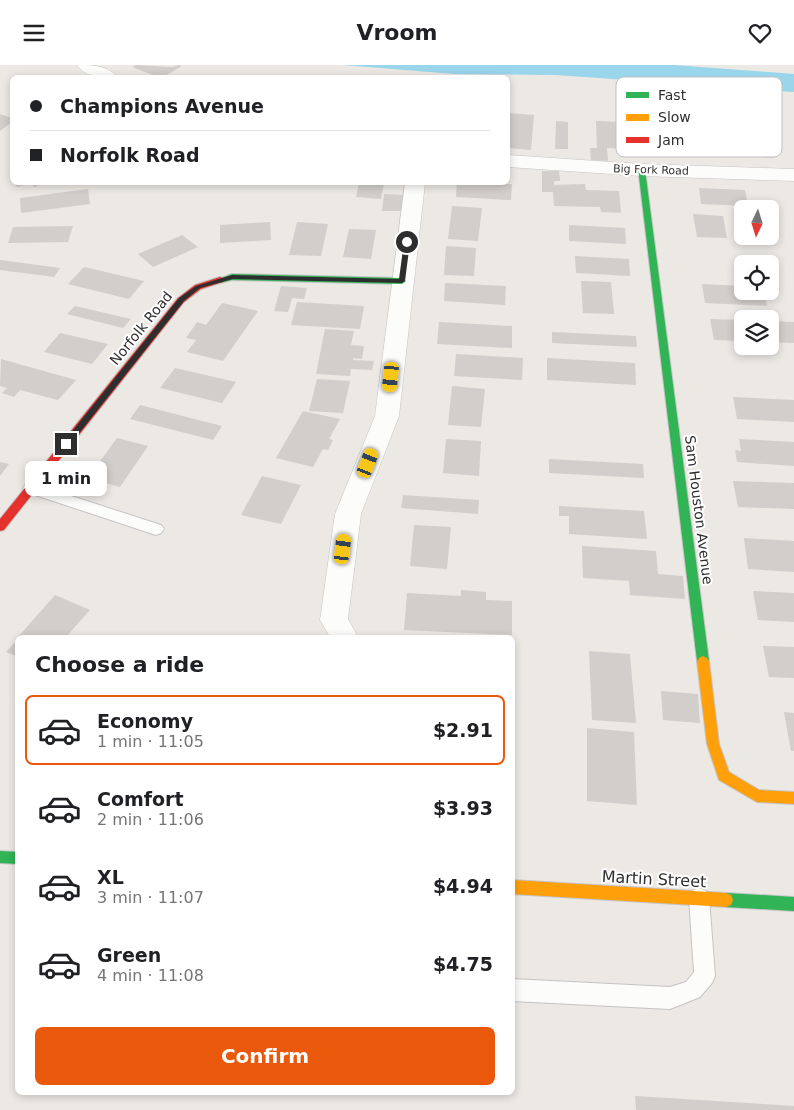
<!DOCTYPE html>
<meta charset="utf-8">
<style>
body{margin:0;font-family:"DejaVu Sans",sans-serif;background:#f6f6f6;color:#202124;height:100vh;display:flex;flex-direction:column;font-size:19px;white-space:nowrap}
*{box-sizing:border-box;margin:0}
p{font-size:16px;color:#757577}
.icon{flex:none;width:28px;height:28px;fill:none;stroke:currentColor;stroke-width:2;stroke-linecap:round;stroke-linejoin:round}
.map{position:relative;flex:1;overflow:hidden}
.drawer{position:absolute;left:15px;top:570px;width:500px;height:460px;display:flex;flex-direction:column;background:#fff;border-radius:8px;box-shadow:0 2px 8px #0003}
.drawer>*{flex:none}
.banner{position:absolute;left:10px;top:10px;width:500px;height:110px;border-radius:8px;box-shadow:0 2px 8px #0003;display:grid;align-content:center;height:110px;padding:0 20px;background:#fff}
.needle{width:32px;rotate:184deg}
.controls{position:absolute;left:734px;top:135px;display:grid;gap:10px}
.controls a{display:grid;place-items:center;width:45px;height:45px;border-radius:8px;background:#fff;box-shadow:0 2px 8px #0003;font-size:25px}
.end{position:absolute;width:22px;height:22px;margin:-11px;border:6px solid #2e2e2e;background:#fff;box-shadow:0 0 0 2px #fff}
.from{border-radius:50%}
.bubble{position:absolute;height:35px;border-radius:8px;background:#fff;box-shadow:0 2px 8px #0003;font-size:16px;font-weight:700;line-height:35px;text-align:center}
.car{position:absolute;width:15px;height:30px;margin:-15px -8px;border-radius:6px;box-shadow:0 0 4px 1px #0007;background:linear-gradient(#f5c518 24%,#345 0 40%,#f5c518 0 76%,#345 0 86%,#f5c518 0)}
.banner b{display:flex;align-items:center;gap:18px;height:48px;font-size:19px}
.banner b+b{border-top:1px solid #e0e0e0}
.banner i{width:12px;height:12px;background:#202124}
ul{padding:0;list-style:none}
li{display:flex;align-items:center;gap:15px;height:70px;margin:0 10px 8px;padding:0 10px;border:2px solid transparent;border-radius:8px}
li div{flex:1}
li b{display:block;font-size:19px}
li em{font-style:normal;font-weight:700}
li.active{border-color:#ea580c}
li>.icon{width:45px;height:45px;stroke-width:1.5}
h2{padding:0 20px;font-size:22px;line-height:60px}
.action{display:flex;gap:10px;margin-top:auto;padding:10px 20px}
.action a{flex:1;height:58px;border-radius:8px;background:#ea580c;color:#fff;font-size:20px;font-weight:700;line-height:58px;text-align:center}
header{display:flex;justify-content:space-between;align-items:center;height:65px;padding:0 20px;background:#fff;font-size:22px;font-weight:700}
.map>svg:first-child{display:block}
</style>
<header><svg class="icon" aria-label="menu" viewBox="0 0 24 24"><path d="M4 6h16M4 12h16M4 18h16"/></svg>Vroom<svg class="icon" aria-label="heart" viewBox="0 0 24 24"><path d="M12 20l-8-8c-3-5 5-10 8-4 3-6 11-1 8 4z"/></svg></header>
<div class="map">
<svg width="794" height="1045" viewBox="0 0 794 1045">
<rect width="100%" height="100%" fill="#ece8e4"/>
<!-- water -->
<path fill="#99d6ec" d="M343,0h331l120,9v18l-238,-17 -102,-1z"/>
<!-- building -->
<path fill="#d1cecb" d="M136,0l36,2 7,-2 3,1 -19,11h-5l-26,-10z
M508,48l26,2 -3,35 -23,-2z
M0,49l12,4v4l-12,9z
M556,56l12,1v27h-13z
M596,56l25,1 2,27 -16,-1 1,13 -17,-1 -1,-12h7z
M742,61h10l1,4h15l6,28 -28,-2z
M542,106h17l1,10h-6v4l31,-1 1,6 33,1 2,22 -20,-1 -1,-5 -46,-1 -1,-14h-11z
M14,118h27l1,1 -8,3 -3,-4 -14,4z
M359,118h25l-3,16 -25,-2z
M457,118l55,1 -1,16 -55,-3z
M699,123l46,2 3,16 -47,-2z
M88,124l2,15 -69,9 -1,-15z
M384,129l20,1 -2,16h-20z
M452,141l30,2 -4,33 -30,-2z
M693,149l30,2 4,22 -30,-1z
M270,157l1,18 -51,3v-18z
M297,157l31,2 -7,32 -32,-1z
M569,160l56,3 1,16 -57,-3z
M73,161l-5,16 -60,1 5,-16z
M349,164l27,1 -5,29 -28,-2z
M182,170l16,12 -45,20 -15,-13z
M446,181l30,2 -2,28 -30,-1z
M575,191l54,3 1,17 -54,-3z
M0,195l60,8 -6,9 -54,-7z
M84,202l60,14 -15,18 -61,-15z
M581,216l30,1 3,32 -31,-1z
M445,218l61,3 -1,19 -61,-4z
M702,219l40,2v5h22l3,15 -62,-3z
M281,221l26,2 -3,11 -12,-1 -4,14 -14,-1z
M297,237l67,4 -4,23 -69,-4z
M222,238l36,8 -35,50 -36,-9 9,-12 -10,-2 11,-16 9,3z
M75,241l56,13 -8,9 -56,-14z
M710,254l32,1v21l-28,-1z
M770,256l24,1v21l-24,-1z
M439,257l73,4v22l-75,-4z
M325,264l29,2 -3,14 13,1 -2,13 -9,-1v2l21,1 -2,9 -21,-1 -1,7 -34,-2z
M552,267l84,4 1,11 -85,-4z
M60,268l48,11 -16,20 -48,-12z
M456,289l67,4 -1,22 -68,-4z
M547,293l88,5 1,22 -89,-5z
M1,294l75,21 -18,20 -38,-10 -6,7 -12,-4 5,-5 -7,-2z
M175,303l61,14 -14,21 -62,-15z
M317,314l33,2 -7,32 -34,-2z
M452,321l33,3 -4,38 -33,-2z
M733,332l61,3v22l-57,-3z
M140,340l82,21 -9,14 -83,-21z
M303,346l37,8 -11,20 4,1 -5,10 -5,-1 -10,18 -37,-9z
M117,373l31,8 -28,41 -32,-9z
M446,374l35,2 -2,35 -36,-3z
M739,374l55,3v24l-57,-4 -2,-12 6,1z
M549,394l94,5 1,14 -95,-5z
M0,397l9,2 -9,12z
M262,411l39,9 -20,39 -40,-9z
M733,416l61,2v26l-56,-2z
M403,430l76,5 -1,14 -77,-6z
M559,441l85,5 3,28 -78,-5v-18h-10z
M414,460l37,2 -4,42 -37,-3z
M744,473l50,3v31l-46,-3z
M582,481l74,5 2,23 25,2 2,23 -55,-4 -1,-14 -46,-3z
M461,525l25,2v8l26,1v34l-108,-5 3,-37 54,3z
M753,526l41,2v29l-36,-2z
M55,530l35,15 -24,27h-48z
M18,574v18l-12,-5z
M763,581l31,1v31l-25,-1z
M589,586l41,3 6,69 -44,-3z
M661,626l37,3 2,29 -37,-3z
M784,647l10,1v38h-3z
M587,663l47,4 3,73 -50,-4z
M635,1031l159,10v4h-158z"/>
<g fill="none" stroke-linecap="round" stroke-linejoin="round">
<!-- lane casing -->
<g stroke="#c5c4c5" stroke-width="2">
<path id="lane" d="M31,418l130,42 3,4 -3,4 -5,2 -130,-43 -3,-4 3,-4z
M699,823l7,3 3,7 6,78 -3,7 -12,14 -30,12 -158,-8v-22l158,8 16,-5 8,-10 -5,-74 3,-7z"/>
</g>
<!-- street casing -->
<g stroke="#c5c4c5" stroke-width="1">
<path id="street" d="M77,0c14,0 31,0 40,12 -14,2 -32,0 -40,-12z
M508,90l133,9 153,5v12l-153,-5 -133,-9z
M405,118h20l-26,233 -38,98 -13,105 10,18h-28l-10,-17 15,-106 40,-98z"/>
</g>
<!-- fast casing -->
<g stroke="#c5c4c5" stroke-width="2">
<path id="fast" d="M638,103l7,2 64,491 -2,3 -4,2 -4,-2 -2,-3z
M232,209l170,4 4,3 -4,3 -170,-4 -12,3 -4,-3z
M0,786l18,1v12l-18,-1z
M726,828l68,4v14l-68,-4 -5,-2 -2,-5 2,-5z"/>
</g>
<!-- slow casing -->
<g stroke="#c5c4c5" stroke-width="2">
<path id="slow" d="M703,591l4,2 2,3 10,83 10,28 30,18 35,2v12l-37,-2 -38,-22 -12,-36 -10,-83 2,-3z
M512,815l214,13 5,2 2,5 -2,5 -5,2 -214,-13z"/>
</g>
<!-- jam casing -->
<g stroke="#c5c4c5" stroke-width="2">
<path id="jam" d="M220,212l3,1v4l-22,7 -17,13 -180,228 -4,1v-12l178,-221 17,-13z"/>
</g>
<!-- lane -->
<use href="#lane" fill="#fcfcfb" fill-rule="evenodd"/>
<!-- street -->
<use href="#street" fill="#fcfcfb" fill-rule="evenodd"/>
<!-- fast -->
<use href="#fast" fill="#30b455" fill-rule="evenodd"/>
<!-- slow -->
<use href="#slow" fill="#ff9f0a" fill-rule="evenodd"/>
<!-- jam -->
<use href="#jam" fill="#e5322d" fill-rule="evenodd"/>
</g>
<!-- route -->
<path fill="#2e2e2e" d="M407,175l3,2 -5,39 -3,2 -169,-4 -33,9 -16,13 -115,145 -7,-2 117,-146 17,-12 36,-11 167,4 5,-37z"/>
<g text-anchor="middle" dominant-baseline="central" stroke-width="4" stroke-linejoin="round" paint-order="stroke">
<!-- far-street labels -->
<g font-size="11" fill="#2e2e2e" stroke="#fff">
<text transform="translate(651 105) rotate(2)">Big Fork Road</text>
</g>
<!-- street labels -->
<g font-size="14" fill="#2e2e2e" stroke="#fff">
<text transform="translate(141 263) rotate(-51)">Norfolk Road</text>
<text transform="translate(699 445) rotate(83)">Sam Houston Avenue</text>
</g>
<!-- near-street labels -->
<g font-size="16" fill="#2e2e2e" stroke="#fff">
<text transform="translate(654 814) rotate(3)">Martin Street</text>
</g>
</g>
<!-- legend -->
<rect x="616" y="12" width="166" height="80" rx="8" fill="#fff" stroke="#c0c0c0" stroke-width="1"/>
<rect x="626" y="27" width="23" height="6" fill="#30b455"/>
<rect x="626" y="49" width="23" height="7" fill="#ff9f0a"/>
<rect x="626" y="72" width="23" height="6" fill="#e5322d"/>
<g font-size="14" fill="#2e2e2e">
<text x="658" y="35">Fast</text>
<text x="658" y="57">Slow</text>
<text x="658" y="80">Jam</text>
</g>
</svg>
<div class="controls">
<a><svg class="needle" viewBox="-14 -14 28 28"><path d="M0-13l5 13h-10z" fill="#e53935"/><path d="M0 13l5-13h-10z" fill="#757577"/></svg></a>
<a><svg class="icon" aria-label="locate" viewBox="0 0 24 24"><circle cx="12" cy="12" r="6"/><path d="M12 2v4M12 18v4M2 12h4M18 12h4"/></svg></a>
<a><svg class="icon" aria-label="layers" viewBox="0 0 24 24"><path d="M12 4l9 5-9 5-9-5zM3 14l9 5 9-5"/></svg></a>
</div>
<i class="end from" style="left:407px;top:177px"></i>
<i class="end" style="left:66px;top:379px"></i>
<div class="bubble" style="left:25px;top:396px;width:82px">1 min</div>
<i class="car" style="left:391px;top:312px;rotate:186deg"></i>
<i class="car" style="left:368px;top:398px;rotate:21deg"></i>
<i class="car" style="left:343px;top:484px;rotate:7deg"></i>
<div class="banner">
<b><i class="from"></i>Champions Avenue</b>
<b><i></i>Norfolk Road</b>
</div>
<section class="drawer">
<h2>Choose a ride</h2>
<ul>
<li class="active"><svg class="icon" aria-label="car" viewBox="0 0 24 24"><path d="M5 17H2v-5l4-1 3-4h7l3 4 3 1v5h-3M9 17h6M6 11h13"/><circle cx="7" cy="17" r="2"/><circle cx="17" cy="17" r="2"/></svg><div><b>Economy</b><p>1 min · 11:05</p></div><em>$2.91</em></li>
<li><svg class="icon" aria-label="car" viewBox="0 0 24 24"><path d="M5 17H2v-5l4-1 3-4h7l3 4 3 1v5h-3M9 17h6M6 11h13"/><circle cx="7" cy="17" r="2"/><circle cx="17" cy="17" r="2"/></svg><div><b>Comfort</b><p>2 min · 11:06</p></div><em>$3.93</em></li>
<li><svg class="icon" aria-label="car" viewBox="0 0 24 24"><path d="M5 17H2v-5l4-1 3-4h7l3 4 3 1v5h-3M9 17h6M6 11h13"/><circle cx="7" cy="17" r="2"/><circle cx="17" cy="17" r="2"/></svg><div><b>XL</b><p>3 min · 11:07</p></div><em>$4.94</em></li>
<li><svg class="icon" aria-label="car" viewBox="0 0 24 24"><path d="M5 17H2v-5l4-1 3-4h7l3 4 3 1v5h-3M9 17h6M6 11h13"/><circle cx="7" cy="17" r="2"/><circle cx="17" cy="17" r="2"/></svg><div><b>Green</b><p>4 min · 11:08</p></div><em>$4.75</em></li>
</ul>
<div class="action"><a>Confirm</a></div>
</section>
</div>
